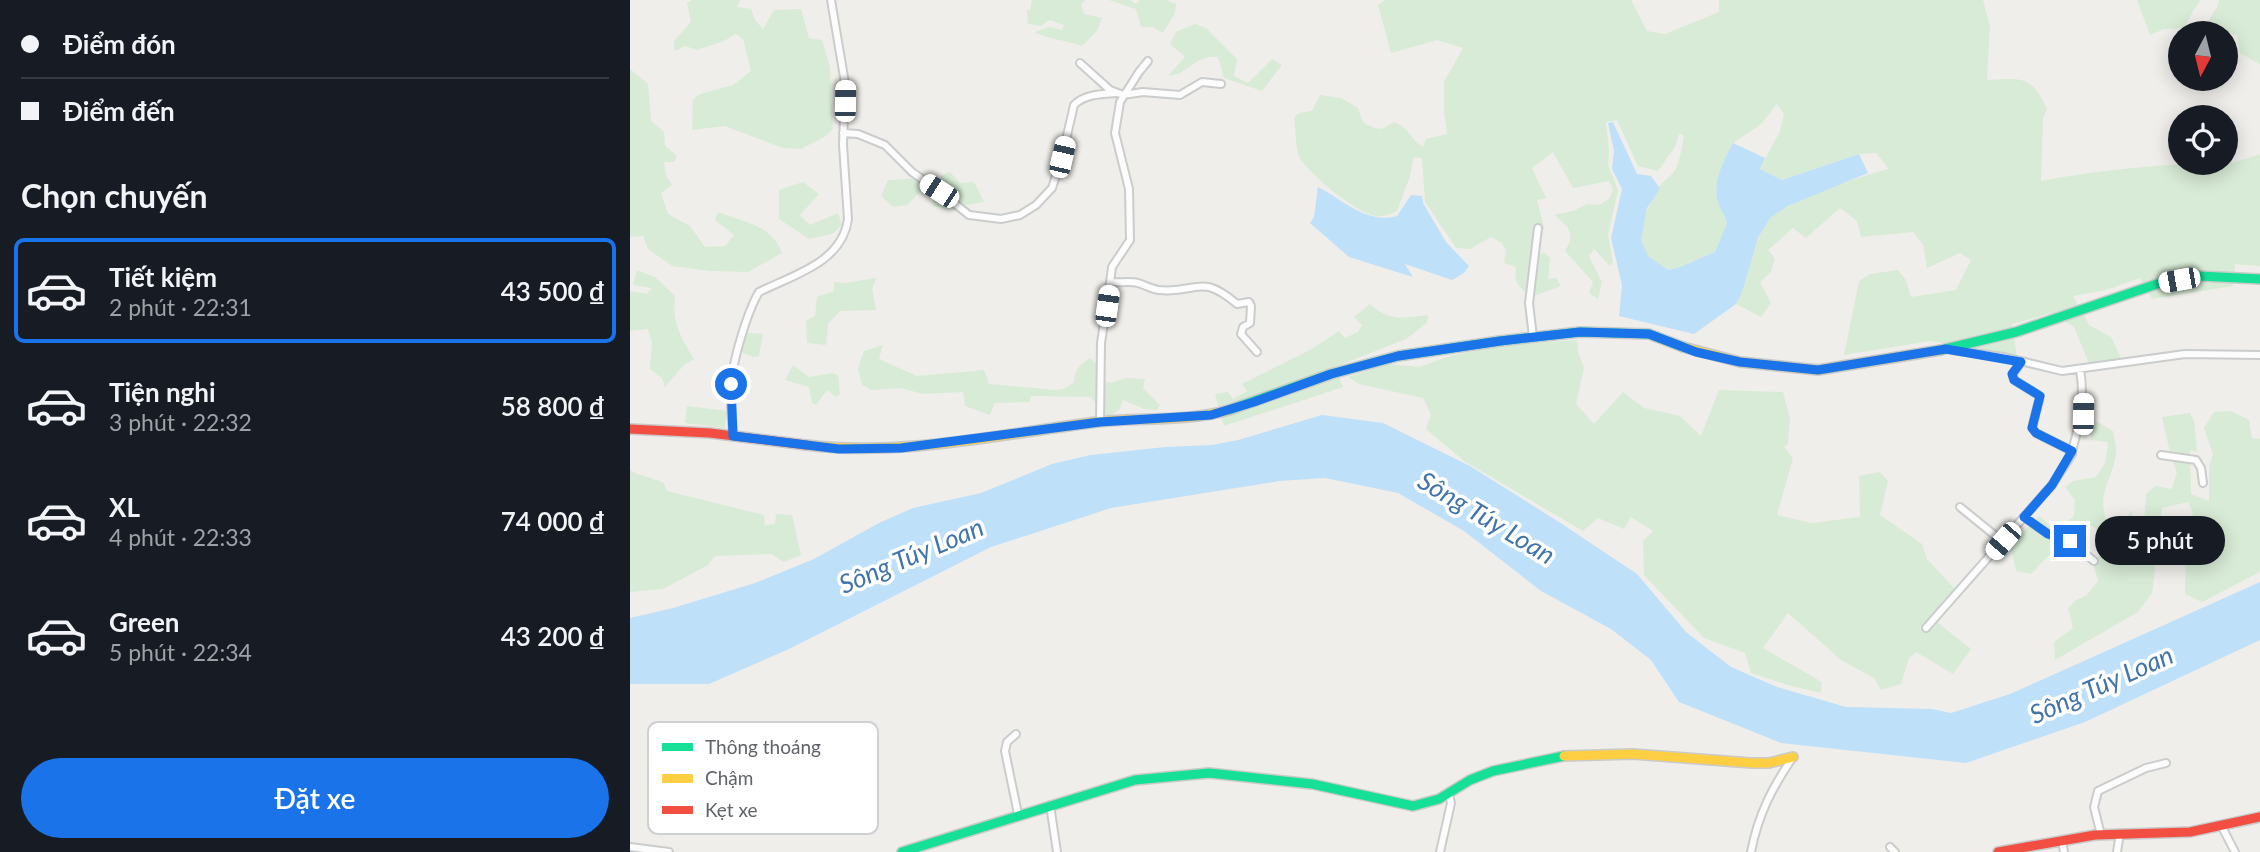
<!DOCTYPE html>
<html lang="vi">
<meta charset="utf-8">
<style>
body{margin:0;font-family:Lato,sans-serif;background:#242831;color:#f1f3f6;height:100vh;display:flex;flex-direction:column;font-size:26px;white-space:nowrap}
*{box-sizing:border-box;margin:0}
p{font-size:23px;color:#9ea1a6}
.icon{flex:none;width:38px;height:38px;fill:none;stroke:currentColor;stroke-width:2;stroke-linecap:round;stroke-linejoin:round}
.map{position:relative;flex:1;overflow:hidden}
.drawer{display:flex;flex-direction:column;background:#171b24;width:630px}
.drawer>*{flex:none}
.banner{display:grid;align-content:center;height:154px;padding:0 21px;background:#171b24}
.needle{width:46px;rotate:187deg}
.tools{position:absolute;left:1538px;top:21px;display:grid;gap:14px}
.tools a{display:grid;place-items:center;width:70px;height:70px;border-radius:50%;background:#171b24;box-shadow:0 4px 18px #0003;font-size:35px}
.end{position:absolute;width:32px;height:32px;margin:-16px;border:9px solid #1a73e8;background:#fff;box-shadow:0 0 0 4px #fff}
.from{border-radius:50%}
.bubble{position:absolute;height:49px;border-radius:24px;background:#171b24;box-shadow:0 4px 18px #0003;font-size:23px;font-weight:600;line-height:49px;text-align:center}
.car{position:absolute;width:21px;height:42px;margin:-21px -10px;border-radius:9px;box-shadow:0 0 5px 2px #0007;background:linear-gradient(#fff 24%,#345 0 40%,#fff 0 76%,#345 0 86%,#fff 0)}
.banner b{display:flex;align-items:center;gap:24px;height:66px;font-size:26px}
.banner b+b{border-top:2px solid #363941}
.banner i{width:18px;height:18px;background:#f1f3f6}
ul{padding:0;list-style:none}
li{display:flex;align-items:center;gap:21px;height:105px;margin:0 14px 10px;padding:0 7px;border:4px solid transparent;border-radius:10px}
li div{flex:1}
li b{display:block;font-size:26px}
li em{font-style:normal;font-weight:600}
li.selected{border-color:#1a73e8}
li>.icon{width:63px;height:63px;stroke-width:1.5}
h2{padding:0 21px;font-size:32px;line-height:84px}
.primary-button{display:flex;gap:14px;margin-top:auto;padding:14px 21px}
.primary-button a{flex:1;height:80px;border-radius:42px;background:#1a73e8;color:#fff;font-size:28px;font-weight:600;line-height:80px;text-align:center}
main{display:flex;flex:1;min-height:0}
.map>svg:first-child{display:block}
</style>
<main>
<section class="drawer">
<div class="banner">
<b><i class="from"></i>Điểm đón</b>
<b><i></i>Điểm đến</b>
</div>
<h2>Chọn chuyến</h2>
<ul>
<li class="selected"><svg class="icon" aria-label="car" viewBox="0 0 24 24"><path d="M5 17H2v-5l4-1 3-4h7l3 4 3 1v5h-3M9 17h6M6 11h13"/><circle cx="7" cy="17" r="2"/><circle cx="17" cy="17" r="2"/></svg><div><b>Tiết kiệm</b><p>2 phút · 22:31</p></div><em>43 500 ₫</em></li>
<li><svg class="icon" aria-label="car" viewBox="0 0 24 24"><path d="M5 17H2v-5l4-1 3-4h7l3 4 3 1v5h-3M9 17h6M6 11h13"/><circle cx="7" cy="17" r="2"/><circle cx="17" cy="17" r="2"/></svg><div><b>Tiện nghi</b><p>3 phút · 22:32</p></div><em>58 800 ₫</em></li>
<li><svg class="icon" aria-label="car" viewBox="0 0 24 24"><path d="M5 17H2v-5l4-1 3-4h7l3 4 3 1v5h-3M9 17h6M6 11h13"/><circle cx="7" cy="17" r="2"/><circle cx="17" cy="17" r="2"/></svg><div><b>XL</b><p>4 phút · 22:33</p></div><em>74 000 ₫</em></li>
<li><svg class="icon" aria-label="car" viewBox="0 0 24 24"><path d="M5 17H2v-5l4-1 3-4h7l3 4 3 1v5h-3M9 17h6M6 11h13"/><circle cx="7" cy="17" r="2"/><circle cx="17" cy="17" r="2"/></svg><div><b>Green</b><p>5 phút · 22:34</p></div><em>43 200 ₫</em></li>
</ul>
<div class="primary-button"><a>Đặt xe</a></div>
</section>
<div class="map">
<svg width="1630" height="852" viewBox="0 0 1630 852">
<rect width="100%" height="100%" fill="#efeeea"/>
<!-- green -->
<path fill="#d8ebd6" d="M62,0h48l-3,7 14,2 4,11 8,9 11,-19 27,-1 8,29 13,2 8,27 3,62 -7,7 -25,13 -18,-1 -58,-22 -33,4 1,-31 7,-5 33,-9 18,-14 -8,-32 -7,-5 -12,7 -27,9 -12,-4 -10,5 -1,-10 17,-19 -4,-19z
M402,0h54l-5,4 3,10 18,4 -5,13 -15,15c-16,-6 -32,-6 -47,-14l14,-5 13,3 2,-5 -14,-5 -9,6 -13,-2 -1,-14h3z
M479,0h21l6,4 4,-4h26l10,4 -1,9 -12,20 -10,-6h-12l-5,-18z
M755,0h246l16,31 18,3 54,-22v-12h264l7,26 -3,54c36,-2 44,-5 60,29l-4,9 -2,63c58,-11 126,-18 185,-18v-8h3l3,8 28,-9v112l-25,-2 -2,22 -81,13 -12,-21 -34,12 -33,6 16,29 22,12 11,23 -32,6 -16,-39 -22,-14 -40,11 5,33 -87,-16 -86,14 15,-74 11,-7 28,-4 8,10 5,17 45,-7 15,-30 -11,-7 -33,15 -4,-23 -10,-13 -52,5 -4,-16 -17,-13 -34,30 -13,-10 -25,22 7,8 -4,14 -11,10 11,21 -10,14 -25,-13c11,-21 13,-45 23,-66 2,-6 6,-15 10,-19 13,-15 99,-46 120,-50l-13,-16 -17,1 -77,26 -22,-11 20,-38 4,-17 -7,-10 -16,20 -28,19 -7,14 -9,27 1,18 9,21 -12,29c-17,6 -29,15 -47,18 -6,-4 -13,-8 -18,-12 -21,-19 -1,-52 8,-70 4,-6 11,-10 16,-16 6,-9 8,-26 10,-36l-5,-3 -3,12 -18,26 -20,-5 -21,-46 -11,2 3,29 -1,14 10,25 -10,45 5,28 -3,3 -16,-17 -5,7 13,26 -4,17 -9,-6 4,-11 -28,-31c11,-18 4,-24 -11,-36l19,-4 14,-7 12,1 10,-6 4,-9 -4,-9 -36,7 -20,-36 -21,16 14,30 -9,2 7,27 -7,28 7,-2 6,5 -2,21 8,-1 5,8 -30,11c-12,-10 -17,-14 -15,-30l-12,-4 2,-13 -4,-7 -11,-6 -21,12 -14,-1 -31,-46 -3,-44 -8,-1 -4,19 -13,35c-6,3 -14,6 -21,5 -18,-2 -69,-43 -77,-60 -4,-10 -3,-27 -5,-38l5,-5 13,-2 8,-16 21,3 17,10c5,17 7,18 24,21l12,-7c16,6 15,16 29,25l3,-8 21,-5 -3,-22v-30l19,-34 -26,-8 -46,13 -13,-48z
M1507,0h64l-8,11 -8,17 -21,1 -14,6z
M1589,0h41v64l-20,-11 -3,-18 -16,-4 -13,-7c2,-10 10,-14 11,-24z
M565,24l11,4 31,31 -3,17 14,7 24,-24 10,6 -20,26 -38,-13 -6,-21c-24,-2 -30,18 -50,19l17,-19 -15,-13 6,-12z
M0,69l18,15 3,37 13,11 1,14 12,10 -3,6h-10l2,14 6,9 -11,8 7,21 22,12 15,21 20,-1 9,-11 -19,-15 3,-8c25,10 55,13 64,41l-34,19 -38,-1 -38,-5 -24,-17 -5,-13 -13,1z
M320,172l10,11 14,-1 10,20 -18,3 -6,7 -27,-6v-12l-13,-2 -13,13 -14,2 -12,-11 7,-16 37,-2 16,2v-4z
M173,182l16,12 -19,21 10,10 28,-12 4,12 -10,9 -23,5 -30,-20v-29z
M7,270l18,7 20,19c-3,28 5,39 19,63l-10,6 -19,22 -3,-9 -12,-9 2,-26 -4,-14 -18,2v-40l17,3 5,-6 -19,-3z
M246,278l-4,11 4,21 -36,1 -12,13 -2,21 -19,-2 -1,-22 9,-5 2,-19 17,-6v-9l11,1z
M740,304c21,18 32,14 58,11l-1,8 -21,16 -71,28 8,20 -119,39 -9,-32 13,-2 5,7 14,-8 -5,-7 68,-34 29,-19 6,7 13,-6 4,-7 -8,-8z
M117,333l16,1 -4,22 -6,1 -12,-5z
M947,340l1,12 6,16 -8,36 18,20 29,-32 21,16 36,8 21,20 18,-46 64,2 7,26 -2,26 -4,3 9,11 -16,57 35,8 48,-6 -1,-41 21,-4 8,9 -8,34 42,29 5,15 27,29 -16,35 33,26 -18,25 -37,-22 -7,6 -8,26 -20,6 -7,-12 -33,-18 -53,-47 -25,35 59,34 -1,11 -33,-8 -37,-12 -6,-20 -41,-15 -60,-63 -1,-34 10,-10 -22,-14 -7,12 -26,-11 -15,13 -119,-70 -38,-32 5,-14 -8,-17 -64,-14 -11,-7 41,-13 30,3 31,-11 53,-11z
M253,345l-4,14 38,17 67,-6 5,14 67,6 8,-1 10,-7c1,-13 6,-18 16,-24l8,8v14l13,3 14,-5 20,1 -2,9 17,17 -3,5 -13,-1 -21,-9 -4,10 -12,8 -16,-21 -60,-1 -1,6 -35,1 -5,12 -25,-9 -2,-14 -40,2 -23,-6 -29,2 -9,-5 -4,-17 6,-17z
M163,365l16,12 23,-4 6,2 2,19 -4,3 -9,-7 -11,15 -4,-2 -3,-16 -24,-7z
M57,406l40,5 -2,17 -40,-5z
M1601,411l18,9 3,18 8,1v133l-58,30 -17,-8 1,-48 -4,-26h6l5,-7 -5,-11 -26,6 -10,85 -14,19 -83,48 -1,-18 19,-14 -5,-20 8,-8 10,-4 12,-15 -5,-18 20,-22 -23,-16 -20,8 -39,41 -15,-3 -6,-26 29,-29 17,14 18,-14 1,-16 -10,-13 8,-6 23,-4 9,-14 3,-21 -17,-2 -3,-28 7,9 18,10c1,7 4,16 3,23 -4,28 -22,42 -7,71h12l11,-15v24l12,-11 2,-29 10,-8 16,3 5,-17 -6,-15 -9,-40 28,-4 4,8 3,31 -7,-2 1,44 18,7v-34l4,-13 -9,-26 10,-16z
M0,469l2,3 31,10 4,9 97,24 1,10 10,-1 1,-10 16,1 9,40 -17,7 -13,-8 -56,2 -7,9 -45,24 -33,3z"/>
<!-- water -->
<path fill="#bfe0f9" d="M983,122l24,52 14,2 8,11 -1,5 -11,16 -6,32 7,16 20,14c18,-3 30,-12 47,-18l12,-29c-2,-8 -7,-13 -9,-21 -6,-19 6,-43 15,-59l32,15 -5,11 22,11 77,-26 9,19 -80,33 -18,12 -12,20 -16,54 -6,12 -42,30 -75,-18 3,-31 -11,-47 11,-49 -10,-20 2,-18 -6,-28z
M688,187c27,14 48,37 79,29l14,-21 11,1 1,7 23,39 23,24 -5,7 -12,7 -47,-16 8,13 -64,-20 -39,-34 4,-6z
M692,415l61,8 87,43 92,58 75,50 49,58 45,35 46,20 69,20 86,2 19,4 59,-19 250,-112v58l-175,82 -119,41 -185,-20 -102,-41 -28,-42 -40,-31 -70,-38 -77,-60 -66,-38 -73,-15 -46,3 -168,27 -120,39 -202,102 -80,35h-79v-66l43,-10 82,-25 59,-24 65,-36 34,-15 68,-15 71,-29 39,-9 74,-8 47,-2 26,-5z"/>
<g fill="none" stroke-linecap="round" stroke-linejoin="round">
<!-- street casing -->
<g stroke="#cbcccc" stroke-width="10">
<path id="street" d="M450,63l30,27 13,5 20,-3 37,3 22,-13 19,2
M213,133l15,1 27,11 27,27 27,19 30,24 32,4 19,-4 16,-10 16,-17 10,-31 12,-52c11,-11 28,-11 43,-12
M480,282c9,1 20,-1 28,1 7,2 13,6 21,7 39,4 40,-18 78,14l12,-2 2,4 -1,17 -7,4 -2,7 16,18
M903,337l-4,-34 9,-75
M1321,350l53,7 58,14 123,-17 75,1
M470,422l1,-79 10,-68 1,-8 18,-27 -1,-51 -14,-56 5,-31 19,-30 9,-11
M103,436c-1,-17 -3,-33 -2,-50 1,-23 16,-74 28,-94 34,-17 83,-29 89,-73l-5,-74 2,-62 -14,-83
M1442,451c8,-29 13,-52 8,-82
M1531,455l35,5 5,8 2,15
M1330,507l43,35
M1394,517l24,17 22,7 24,20
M1296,628l126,-143 20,-31v-3l-36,-18 -4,-5 8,-32 -26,-16 -1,-6 8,-12
M386,734l-9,8 -2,9 13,63
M420,805l7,47
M1592,827l13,25
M1471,835l-7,-28 4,-16 48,-23 20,-5
M1432,841l2,11
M0,847l39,5
M1260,847l5,5
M810,852l11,-49 -2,-9
M1121,852c7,-37 21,-64 42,-95
M1487,852l3,-19"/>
</g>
<!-- fast casing -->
<g stroke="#cacacb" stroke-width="12">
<path id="fast" d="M1311,350l75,-18 144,-49 39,-7 61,3
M599,410l102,-36 67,-18 102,-15 80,-9 69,2 34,13
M272,852l233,-72 74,-7 103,11 101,22 26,-7 31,-19 23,-9 71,-15"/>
</g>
<!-- slow casing -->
<g stroke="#cacacb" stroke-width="12">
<path id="slow" d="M1053,347l57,15 78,8 123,-20
M176,445c97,12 194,-11 291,-23 43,-5 90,0 132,-12
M934,756l69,-2 119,9h17l24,-6"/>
</g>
<!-- jam casing -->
<g stroke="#cacacb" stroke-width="12">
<path id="jam" d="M0,429l80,4 96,12
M1368,852l97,-17 95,-3 70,-15"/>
</g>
<!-- street -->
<use href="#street" stroke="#fdfcfc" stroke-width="6"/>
<!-- fast -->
<use href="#fast" stroke="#16e098" stroke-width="9"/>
<!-- slow -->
<use href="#slow" stroke="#ffcf43" stroke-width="9"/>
<!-- jam -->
<use href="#jam" stroke="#f24e42" stroke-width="9"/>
</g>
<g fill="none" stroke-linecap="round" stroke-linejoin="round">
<!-- route -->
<path stroke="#1a73e8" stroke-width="9" d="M101,384l2,52 106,13 62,-1 199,-26 111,-7 43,-13 77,-28 67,-18 102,-15 80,-9 69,2 47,18 44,10 78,8 128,-21 75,13 -9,12 2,6 26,16 -8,32 4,5 36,18 -20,34 -28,32 24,17 22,7"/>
</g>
<g text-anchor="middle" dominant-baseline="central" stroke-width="7" stroke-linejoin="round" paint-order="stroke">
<!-- water labels -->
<g font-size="26" font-style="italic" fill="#4174aa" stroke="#fff">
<text transform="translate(857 517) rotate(31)">Sông Túy Loan</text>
<text transform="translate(281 555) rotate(-23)">Sông Túy Loan</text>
<text transform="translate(1471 684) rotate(-24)">Sông Túy Loan</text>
</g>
</g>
<!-- legend -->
<rect x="18" y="722" width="230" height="112" rx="10" fill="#fff" stroke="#cfd0d2" stroke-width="2"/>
<rect x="32" y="743" width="31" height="8" fill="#16e098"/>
<rect x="32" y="774" width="31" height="9" fill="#ffcf43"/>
<rect x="32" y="806" width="31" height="8" fill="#f24e42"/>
<g font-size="19" fill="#5f6368">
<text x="75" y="754">Thông thoáng</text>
<text x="75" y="785">Chậm</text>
<text x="75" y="817">Kẹt xe</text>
</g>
</svg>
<div class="tools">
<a><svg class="needle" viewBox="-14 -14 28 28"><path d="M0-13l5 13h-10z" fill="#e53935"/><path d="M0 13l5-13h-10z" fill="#9ea1a6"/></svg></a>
<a><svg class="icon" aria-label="locate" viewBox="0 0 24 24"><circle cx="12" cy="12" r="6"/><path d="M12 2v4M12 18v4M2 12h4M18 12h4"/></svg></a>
</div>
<i class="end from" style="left:101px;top:384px"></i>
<i class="end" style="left:1440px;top:541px"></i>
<div class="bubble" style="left:1465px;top:516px;width:130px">5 phút</div>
<i class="car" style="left:215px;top:101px;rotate:1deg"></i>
<i class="car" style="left:432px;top:157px;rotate:13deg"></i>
<i class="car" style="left:309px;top:191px;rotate:303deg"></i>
<i class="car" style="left:1549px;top:280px;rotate:260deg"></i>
<i class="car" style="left:477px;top:306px;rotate:8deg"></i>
<i class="car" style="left:1453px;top:414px;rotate:1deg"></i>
<i class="car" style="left:1373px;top:541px;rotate:221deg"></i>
</div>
</main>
